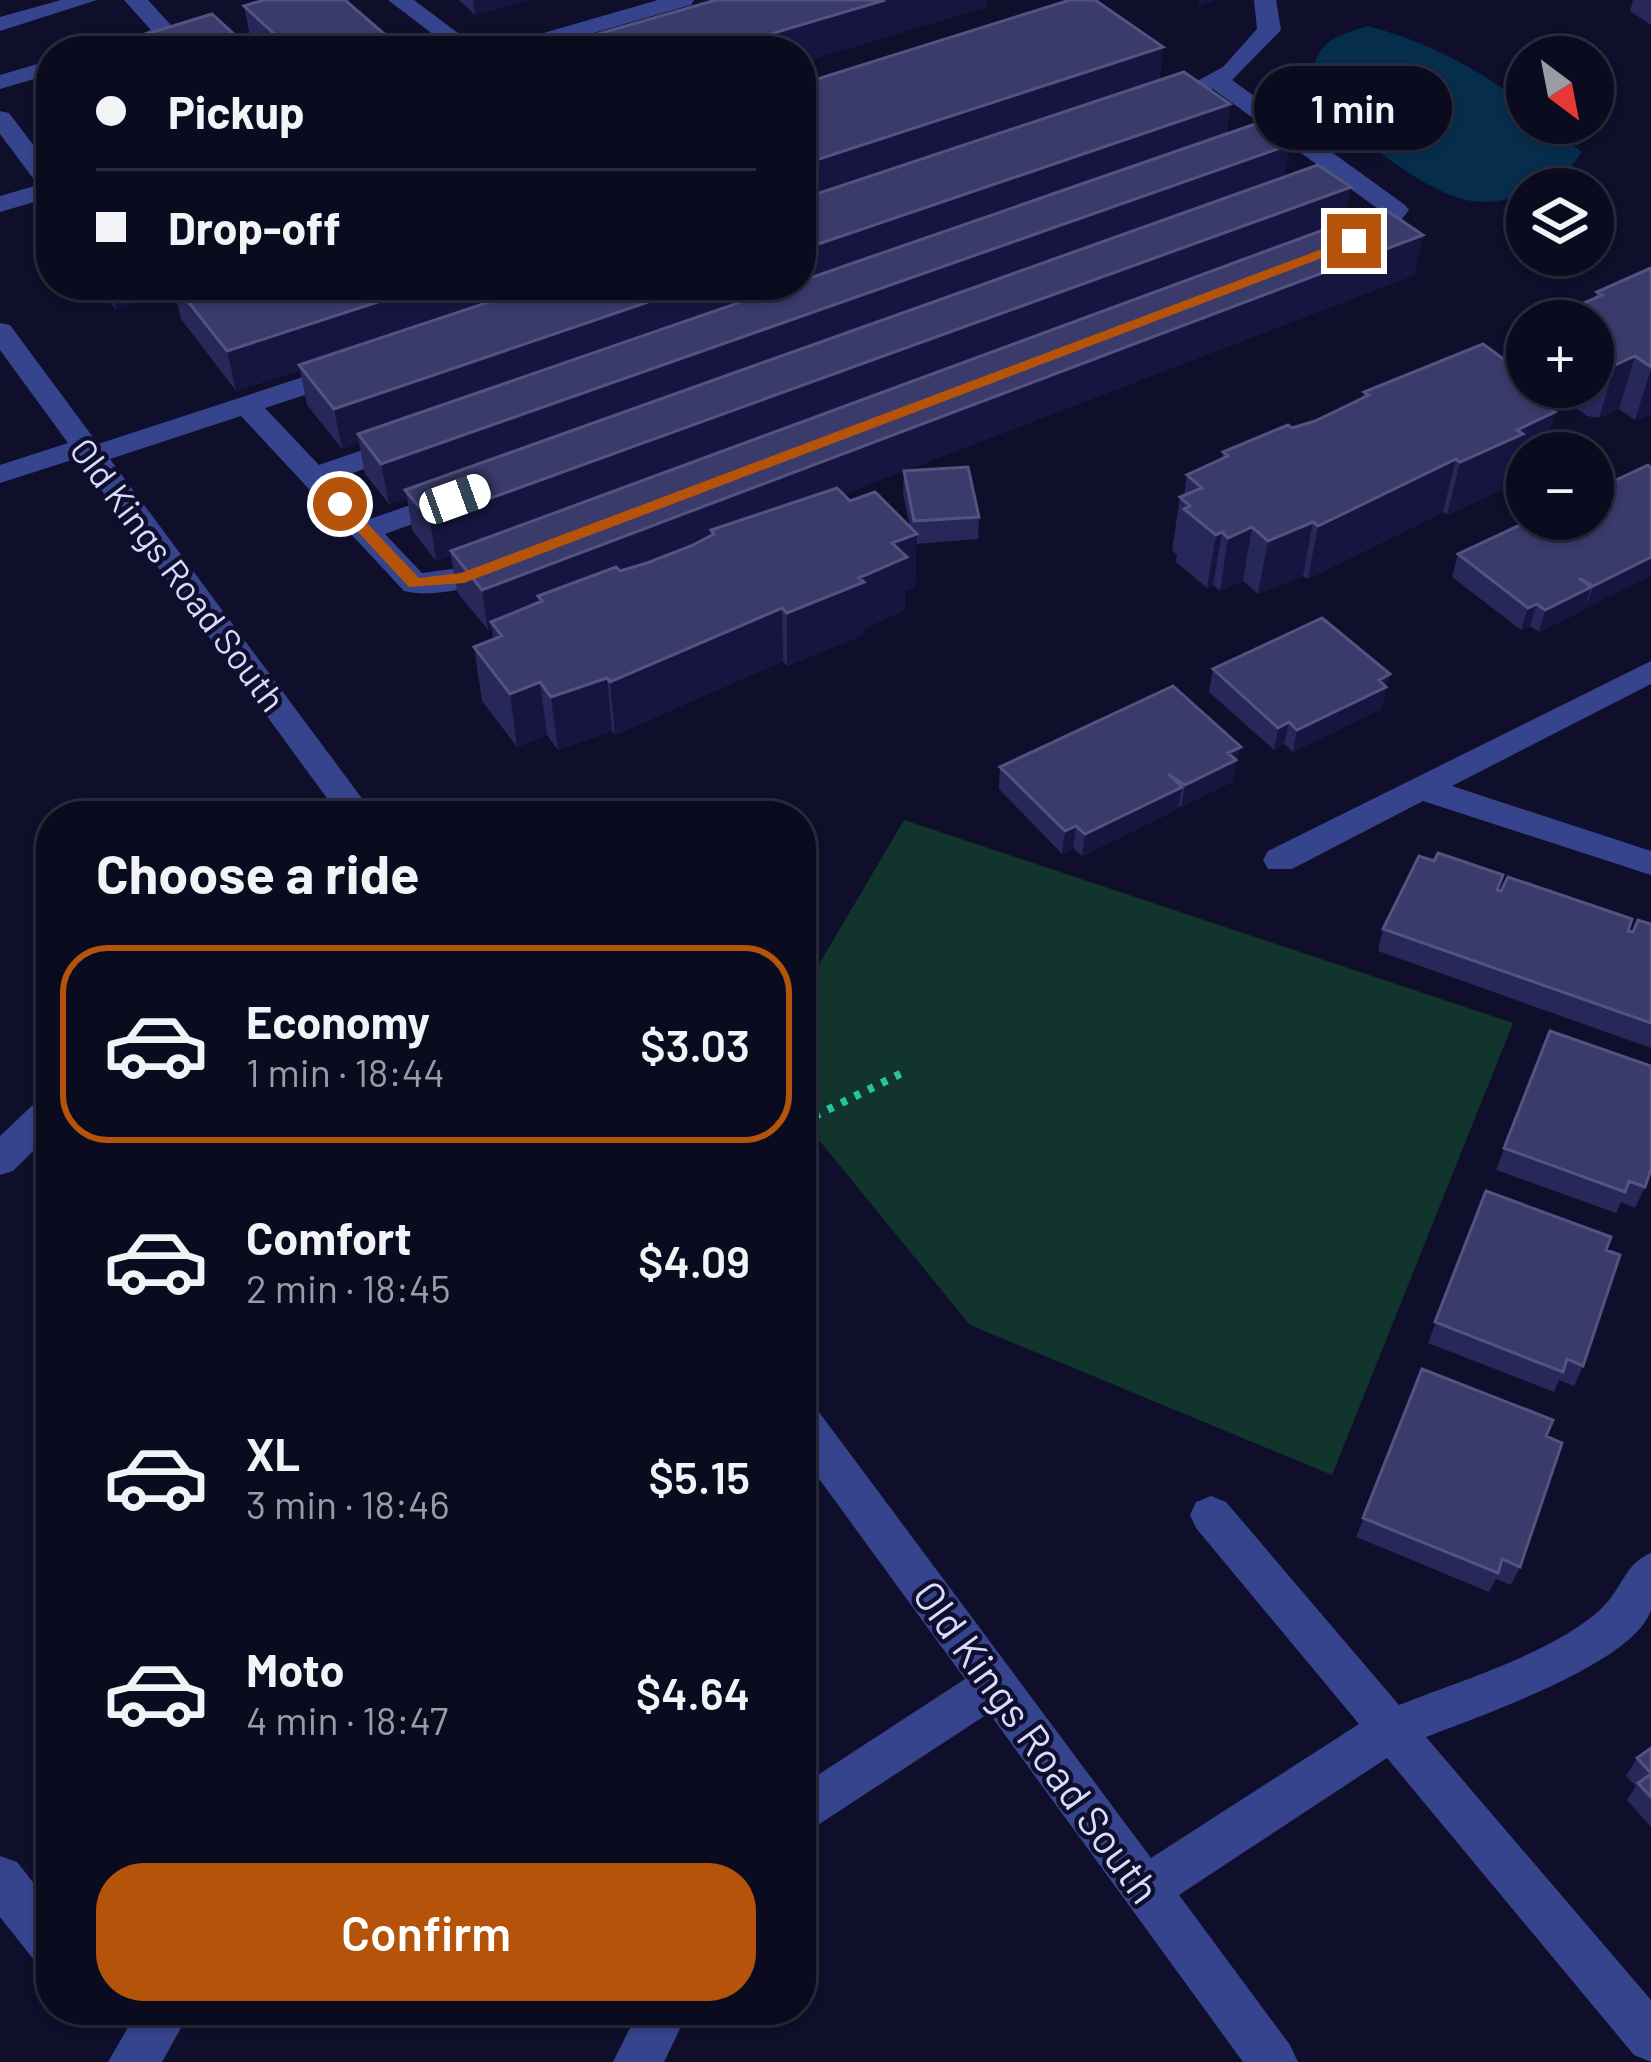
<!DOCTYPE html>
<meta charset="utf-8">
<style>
body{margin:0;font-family:Barlow,sans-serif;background:#141429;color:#f1f3f6;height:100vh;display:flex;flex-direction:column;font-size:45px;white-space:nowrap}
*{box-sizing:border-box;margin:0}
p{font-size:39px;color:#9a9ba5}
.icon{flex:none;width:66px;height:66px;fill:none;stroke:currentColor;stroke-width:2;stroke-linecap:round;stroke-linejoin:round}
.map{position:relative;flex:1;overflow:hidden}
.sheet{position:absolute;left:36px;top:801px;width:780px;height:1224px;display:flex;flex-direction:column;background:#0b0b20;border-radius:48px;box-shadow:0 3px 9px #0004,0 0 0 3px #2b2b3e}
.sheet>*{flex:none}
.guide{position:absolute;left:36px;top:36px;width:780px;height:264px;border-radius:48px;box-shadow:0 3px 9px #0004,0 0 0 3px #2b2b3e;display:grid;align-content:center;height:264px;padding:0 60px;background:#0b0b20}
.needle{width:78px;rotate:148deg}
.controls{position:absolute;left:1506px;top:36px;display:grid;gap:24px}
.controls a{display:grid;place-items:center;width:108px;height:108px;border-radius:50%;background:#0b0b20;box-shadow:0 3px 9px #0004,0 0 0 3px #2b2b3e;font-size:60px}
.end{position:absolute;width:54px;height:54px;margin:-27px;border:15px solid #b45309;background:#fff;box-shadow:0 0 0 6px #fff}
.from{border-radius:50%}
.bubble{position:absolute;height:84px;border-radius:42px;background:#0b0b20;box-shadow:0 3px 9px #0004,0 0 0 3px #2b2b3e;font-size:39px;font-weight:600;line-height:84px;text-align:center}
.car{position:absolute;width:36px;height:72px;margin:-36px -18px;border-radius:15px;box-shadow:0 0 9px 3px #0007;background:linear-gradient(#fff 24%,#345 0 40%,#fff 0 76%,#345 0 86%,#fff 0)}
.guide b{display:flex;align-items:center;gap:42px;height:114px;font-size:45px}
.guide b+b{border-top:3px solid #2b2b3e}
.guide i{width:30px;height:30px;background:#f1f3f6}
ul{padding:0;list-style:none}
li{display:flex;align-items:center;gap:36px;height:198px;margin:0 24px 18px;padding:0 36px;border:6px solid transparent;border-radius:48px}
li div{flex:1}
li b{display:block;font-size:45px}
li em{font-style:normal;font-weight:600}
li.selected{border-color:#b45309}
li>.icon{width:108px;height:108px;stroke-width:1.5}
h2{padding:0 60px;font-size:54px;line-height:144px}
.cta{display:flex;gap:24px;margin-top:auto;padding:24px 60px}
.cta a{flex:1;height:138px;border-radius:48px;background:#b45309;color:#fff;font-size:48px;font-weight:600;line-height:138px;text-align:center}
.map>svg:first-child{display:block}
</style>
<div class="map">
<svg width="1651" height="2062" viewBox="0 0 1651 2062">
<rect width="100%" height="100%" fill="#0f0f2b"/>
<!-- green -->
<path fill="#11352d" d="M904,820l609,203 -181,452 -362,-150 -169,-207v-123z"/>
<!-- water -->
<path fill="#072d4c" d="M1368,26c57,15 113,43 159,81v16h19l36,29 -24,32 -31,5v5c-24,8 -49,12 -74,2 -46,-17 -111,-71 -144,-106 6,-44 16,-52 59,-64z"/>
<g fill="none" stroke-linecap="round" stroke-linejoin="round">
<!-- path -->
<path stroke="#27c49c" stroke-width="8" stroke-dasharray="6 9" stroke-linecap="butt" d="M801,1123l107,-53"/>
<!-- minor -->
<path fill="#36448d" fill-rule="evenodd" d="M61,0h36l-97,31v-14z
M124,0h24l30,33 -47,18h-37l57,-21z
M388,0h26l68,51h-27z
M658,0h36l-3,5 -160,46h-37l4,-5z
M1254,0h22l5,30 -49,50 173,125 4,5c-16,21 -38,41 -65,36l-4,-5c11,-14 30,-16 41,-30l-168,-122 -15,5 -12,-7 37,-20 34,-38z
M51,60v14l-51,15v-14z
M0,111l9,2 42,55v29l-51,15v-16l38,-11 -38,-51z
M0,323l10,2 88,119 242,-79h20l4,6 -4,6 -95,31 54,57 78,-27h20l4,6 -4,6 -84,30 37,39 75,-26h20l5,6 -5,6 -80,29 37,39 37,-5 40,-14 15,10c-20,22 -81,35 -110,27l-163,-175 -131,43 265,357h-35l-262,-358 -78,25v-18l68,-22 -68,-93z
M1651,661v23l-199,102 199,65v24l-228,-74 -131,68h-24l-5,-9 5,-9z
M51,1095v38l-38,38 -13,4v-39l38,-36z
M801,1403l15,5 335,450 208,-134 -163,-196 -6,-13 6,-13 15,-6 15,6 173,203c60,-24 157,-53 203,-97 20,-19 23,-45 49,-55 0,17 0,41 0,57 -16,53 -174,107 -225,127l225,263v62l-17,-7 -247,-297 -208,137 111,150 8,17h-55l-254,-349 -188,123v-50l164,-107 -164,-225z
M0,1856l17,6 34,43v62l-17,-7 -34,-43z
M138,2010h53l-29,52h-54z
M639,2010h50l-25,52h-51z"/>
</g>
<!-- wall -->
<path fill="#272759" d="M459,0h70l-54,15z
M1633,0h18v25l-21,-14z
M244,6l160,45h-138l-16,-15z
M1163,47l-4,34 71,23 -4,31 63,10 -5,32 60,45 79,13 -9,40 -571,219 7,7 60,26 -7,-34 1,-22 75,46 -1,22 -62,5 -1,43 -10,3v20l-42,19v6l-76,31 -4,-5 -168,74 -3,-4 -54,19 -11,-15 -30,12 -35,-46 -8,-54 19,-7 -1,-11 -4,1 -31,-38 -6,-36 -15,5 -24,-31 -5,-32 -18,6 -24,-30 -6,-31 -17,6 -35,-44 -7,-35 -64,21 -55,-72 -7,-29 -58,19 -22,-24h707z
M51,63v48l-11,-39 4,-1 -2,-5z
M1651,268v146l-16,6 -16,-11 -20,9 -12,-2 -30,-22 -5,16 -25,43v18l-17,8 -2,8 -61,28 -4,-3 -135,67 -5,-3 -45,18 -15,-13 -23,10 -7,-6 -6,3 -31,-26 1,-7 -5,-5 8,-53 4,-1 3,-21 35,-16 1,-7 92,-31 48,-24 1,-5 229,-5v-66h-29l2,-10 29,-13 2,-6z
M1648,465l-64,145 -45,22 -9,-6 -9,4 -69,-53 6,-23z
M1213,669l177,5 -9,35 -88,43 -9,-8 -10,6 -65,-58z
M1000,767l236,2 -2,1 -2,12 -51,25 -2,-1 -1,3 -96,47 -9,-8 -11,6 -63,-65z
M1498,890l135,42 18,-8v124l-273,-97 5,-22z
M1550,1031l95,156 -10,21 -14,-6 -5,11 -120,-43z
M1486,1191l120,59 -23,116 -9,20 -15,-6 -5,12 -126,-49z
M1422,1369l124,67 -26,131 -9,18 -15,-6 -7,13 -133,-55z
M1651,1748v79l-24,-27 9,-14 -10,-10 11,-18z"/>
<!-- shaded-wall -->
<path fill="#16153f" d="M473,0h56l-54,15z
M885,0h102v7l-186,56v-12h-88z
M1198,0h18l-19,7z
M1163,47l-5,39 -357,118v-39z
M1230,104l-6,39 -866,291 1,9 -17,6 -8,-40 364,-124h103v-35z
M1289,145l-6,39 -878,306 2,8 -18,6 -8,-40z
M1351,187l-8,40 -892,324v5l-15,5 -6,-41z
M1423,235l-9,40 -699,269 -1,-10 -3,-4v15l-169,56 -4,-5 2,15 -49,11 1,7 -4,1 -6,-40z
M110,285h62l2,5 -58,19z
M430,285h127l-258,80 1,5 -64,21 -9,-40z
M1635,356l-16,53 -20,9 16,-53z
M1651,369v45l-16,6z
M1549,387h7l-1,5 2,-1 -6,23 4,-2 -11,41h-17v18l-17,8 -2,8 -61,28 13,-53 57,-32 21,-30z
M1456,459l-13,53 -135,67 10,-53z
M1313,522l-10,54 -45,18 10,-53z
M1252,527l-9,54 -23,10 8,-53z
M1222,532l-9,53 -6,3 9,-53z
M917,534l-2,53 -10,3v20l-42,19v6l-76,31v-53l105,-70z
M1651,557v19l-65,32 7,-22z
M1591,587l-7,23 -45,22 6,-22z
M1537,604l-7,22 -9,4 7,-22z
M782,608l1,53 -168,74 -5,-53z
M1390,674l-9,35 -88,43 4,-22z
M607,678l5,53 -54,19 -7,-53z
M540,682l7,53 -30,12 -7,-53z
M1289,722l-5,22 -10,6 4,-22z
M1241,747l-9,35 -51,25 4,-22 43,-32z
M1182,787l-4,22 -96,47 3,-22z
M1076,826l-3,22 -11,6 3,-23z"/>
<!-- building -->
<path fill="#3a3a6b" stroke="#535382" stroke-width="3" d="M264,0h81l59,51h-111l-49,-45z
M716,0h169l-172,51h-174z
M1070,0h25l68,47 -362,118v-81z
M212,14l37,34 -9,3h-149z
M51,63v17l-11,-8 7,-1 -5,-5z
M1184,72l46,32 -429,146v-51z
M1258,123l31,22 -908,319 -23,-30 432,-149h11v-4z
M1318,165l33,22 -921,333 -25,-30z
M1383,208l40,27 -941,355 -31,-39z
M1651,268v99l-16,-11 -20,9 -12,-2 -10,-7v-35h-12l-15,-10 36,-16 -5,-3z
M175,285h255l-203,66z
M540,285h158l-364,124 -35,-44z
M1483,344l19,14 13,4 9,-4 3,2v27h24l6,4 -19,9 17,12 -38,18 6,4 -63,28 -4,-3 -138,67 -5,-4 -45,19 -16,-14 -24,11 -6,-6 -6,3 -32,-26 6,-3 -10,-9 22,-9 -15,-13 41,-19 -5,-4 65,-27 4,3 23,-7 54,-26 -5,-3z
M1648,465l3,3v89l-58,29 -14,-8 12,9 -46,23 -8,-6 -9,4 -70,-54 75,-35h60v-28z
M968,467l11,50 -65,4 -10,-50z
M837,488l13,13 25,-9 42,42 -25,9 15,14 -48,21 5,4 -77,31 -5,-5 -172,74 -3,-4 -56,19 -11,-15 -30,12 -36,-47 28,-11 -11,-14 51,-21 -4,-5 78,-29 4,4 27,-8 44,-17 23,-12 -3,-4z
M1322,618l68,56 -11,6 7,7 -89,43 -8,-8 -11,6 -65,-59z
M1173,686l68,61 -13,6 8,7 -51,25 -17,-11 14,13 -97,47 -9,-8 -11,5 -65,-64z
M1438,853l65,22 -6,15 4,1 7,-14 124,42 -4,12 5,1 5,-12 13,4v99l-268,-94 36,-73 15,5z
M1550,1031l101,35v103l-6,18 -16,-6 -4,11 -121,-44z
M1486,1191l125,46 -5,13 14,5 -37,111 -16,-7 -4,13 -128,-50z
M1422,1369l131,51 -7,16 16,7 -42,124 -18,-8 -4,14 -135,-55z
M1651,1748v25l-14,-15z
M1651,1774v23l-13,-14z"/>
<!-- route -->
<path fill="#b45309" d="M1354,237l5,7 -895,339 -55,4 -77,-83 13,-4 74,78 42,-5z"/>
<g text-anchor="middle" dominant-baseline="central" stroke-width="9" stroke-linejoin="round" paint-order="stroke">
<!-- street labels -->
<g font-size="36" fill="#d8dbff" stroke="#0f0f2b">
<text transform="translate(179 574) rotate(53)">Old Kings Road South</text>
</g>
<!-- near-street labels -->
<g font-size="42" fill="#d8dbff" stroke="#0f0f2b">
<text transform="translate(1038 1741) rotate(54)">Old Kings Road South</text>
</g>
</g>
</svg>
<div class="controls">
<a><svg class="needle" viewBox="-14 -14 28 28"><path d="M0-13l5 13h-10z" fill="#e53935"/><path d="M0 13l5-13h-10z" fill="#9a9ba5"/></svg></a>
<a><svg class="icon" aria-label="layers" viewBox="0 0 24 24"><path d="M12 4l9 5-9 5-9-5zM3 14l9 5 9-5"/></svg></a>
<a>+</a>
<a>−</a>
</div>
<i class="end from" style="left:340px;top:504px"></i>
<i class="end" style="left:1354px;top:241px"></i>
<div class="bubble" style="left:1254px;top:66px;width:198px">1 min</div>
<i class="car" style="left:455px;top:499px;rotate:70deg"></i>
<div class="guide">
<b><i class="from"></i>Pickup</b>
<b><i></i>Drop-off</b>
</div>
<section class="sheet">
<h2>Choose a ride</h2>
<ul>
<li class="selected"><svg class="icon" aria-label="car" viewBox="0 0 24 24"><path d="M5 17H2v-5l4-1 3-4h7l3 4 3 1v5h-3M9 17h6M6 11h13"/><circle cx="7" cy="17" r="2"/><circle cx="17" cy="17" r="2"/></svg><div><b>Economy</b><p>1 min · 18:44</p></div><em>$3.03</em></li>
<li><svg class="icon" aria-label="car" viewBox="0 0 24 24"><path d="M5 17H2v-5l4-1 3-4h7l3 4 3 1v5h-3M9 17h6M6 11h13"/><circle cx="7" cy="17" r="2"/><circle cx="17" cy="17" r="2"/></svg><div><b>Comfort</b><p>2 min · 18:45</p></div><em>$4.09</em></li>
<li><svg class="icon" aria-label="car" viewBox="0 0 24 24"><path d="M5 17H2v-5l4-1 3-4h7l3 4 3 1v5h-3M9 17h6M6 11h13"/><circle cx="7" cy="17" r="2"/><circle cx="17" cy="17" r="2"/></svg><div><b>XL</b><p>3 min · 18:46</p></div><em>$5.15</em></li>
<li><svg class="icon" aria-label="car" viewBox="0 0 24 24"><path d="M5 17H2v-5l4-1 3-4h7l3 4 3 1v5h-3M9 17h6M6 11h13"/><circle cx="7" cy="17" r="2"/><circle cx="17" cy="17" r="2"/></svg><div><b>Moto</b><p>4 min · 18:47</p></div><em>$4.64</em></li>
</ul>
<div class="cta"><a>Confirm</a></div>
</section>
</div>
